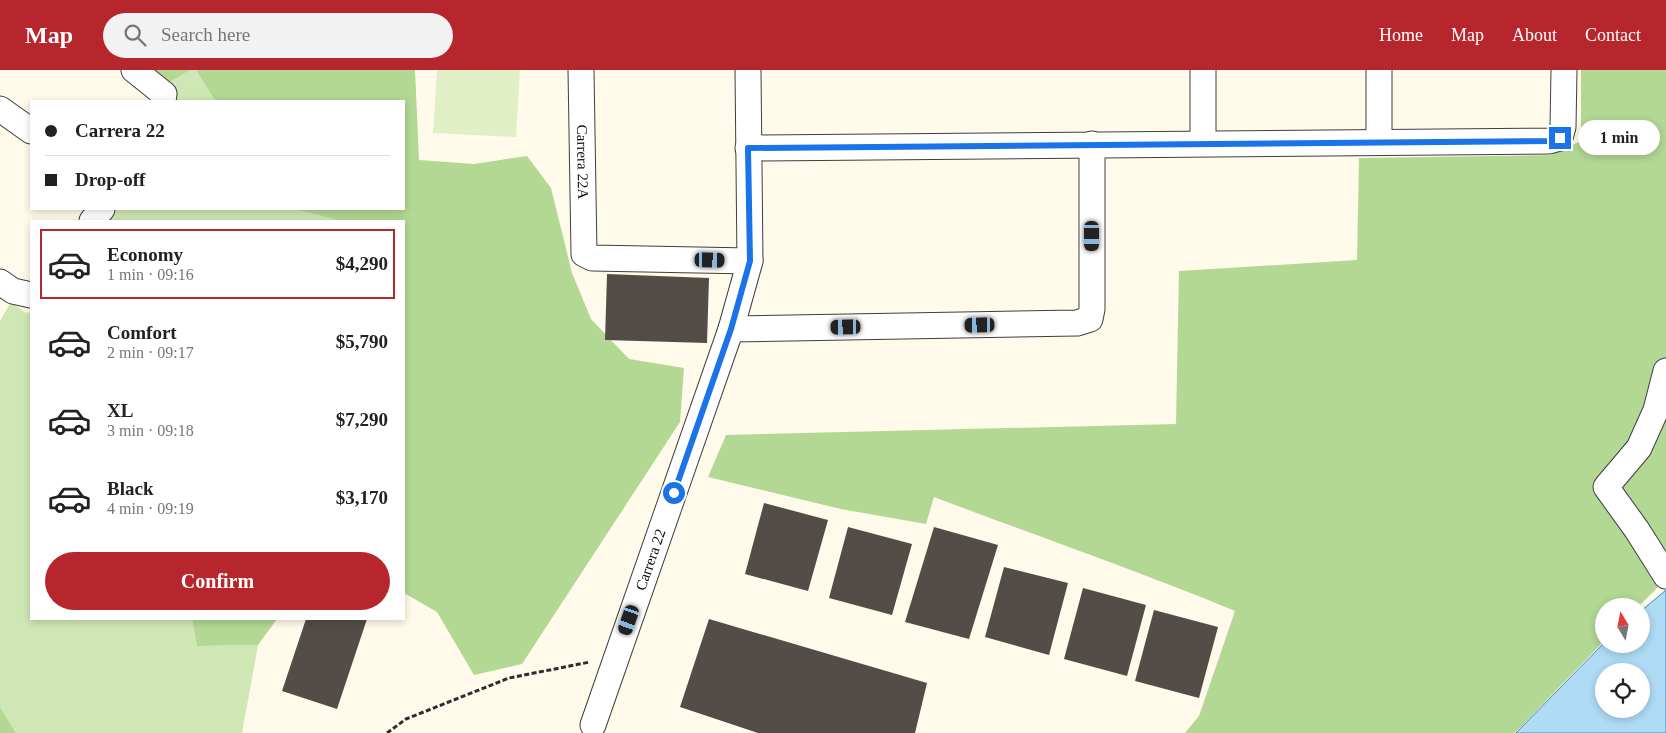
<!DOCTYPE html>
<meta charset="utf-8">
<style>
body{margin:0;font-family:Georgia,serif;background:#f2f2f2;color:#222;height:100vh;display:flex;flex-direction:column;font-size:19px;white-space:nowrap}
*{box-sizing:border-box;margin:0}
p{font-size:16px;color:#767676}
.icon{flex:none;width:28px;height:28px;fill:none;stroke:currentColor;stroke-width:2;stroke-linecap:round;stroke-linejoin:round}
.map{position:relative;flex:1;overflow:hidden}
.details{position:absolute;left:30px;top:150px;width:375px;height:400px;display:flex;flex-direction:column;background:#fff;border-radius:0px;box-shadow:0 2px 8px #0003}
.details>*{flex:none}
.guide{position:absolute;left:30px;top:30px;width:375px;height:110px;border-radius:0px;box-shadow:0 2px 8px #0003;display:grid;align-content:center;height:110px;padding:0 15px;background:#fff}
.needle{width:32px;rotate:350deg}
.controls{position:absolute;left:1595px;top:528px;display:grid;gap:10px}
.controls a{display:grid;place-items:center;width:55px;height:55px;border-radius:50%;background:#fff;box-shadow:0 2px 8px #0003;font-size:25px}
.end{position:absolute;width:22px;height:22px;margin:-11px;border:6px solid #1a73e8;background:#fff;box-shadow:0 0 0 2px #fff}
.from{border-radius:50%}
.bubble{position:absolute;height:35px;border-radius:18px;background:#fff;box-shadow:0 2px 8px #0003;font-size:16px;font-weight:700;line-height:35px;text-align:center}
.car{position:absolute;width:15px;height:30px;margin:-15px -8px;border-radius:6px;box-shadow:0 0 4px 1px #0007;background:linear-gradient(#222 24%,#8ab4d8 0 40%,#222 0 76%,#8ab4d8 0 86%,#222 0)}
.guide b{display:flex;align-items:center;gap:18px;height:48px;font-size:19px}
.guide b+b{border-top:1px solid #e0e0e0}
.guide i{width:12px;height:12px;background:#222}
ul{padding:9px 0 0;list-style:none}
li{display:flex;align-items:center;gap:15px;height:70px;margin:0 10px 8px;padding:0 5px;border:2px solid transparent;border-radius:0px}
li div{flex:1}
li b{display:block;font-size:19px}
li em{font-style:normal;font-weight:700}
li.on{border-color:#b7262d}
li>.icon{width:45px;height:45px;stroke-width:1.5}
.cta{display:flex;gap:10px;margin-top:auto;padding:10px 15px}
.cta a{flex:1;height:58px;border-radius:30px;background:#b7262d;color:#fff;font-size:20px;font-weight:700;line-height:58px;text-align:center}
header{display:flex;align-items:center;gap:30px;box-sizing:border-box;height:70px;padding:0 25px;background:#b7262d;color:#fff}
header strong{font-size:24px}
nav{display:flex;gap:28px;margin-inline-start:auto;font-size:18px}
.search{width:350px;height:45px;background:#f2f2f2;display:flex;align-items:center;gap:12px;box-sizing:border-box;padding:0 18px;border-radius:28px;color:#767676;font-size:19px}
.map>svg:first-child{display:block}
</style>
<header>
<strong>Map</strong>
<div class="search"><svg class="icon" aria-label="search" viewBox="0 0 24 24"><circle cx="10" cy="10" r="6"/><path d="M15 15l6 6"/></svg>Search here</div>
<nav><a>Home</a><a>Map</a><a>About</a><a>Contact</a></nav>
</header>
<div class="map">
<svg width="1666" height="663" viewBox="0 0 1666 663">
<rect width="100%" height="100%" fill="#fffae9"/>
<!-- green -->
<path fill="#cfe7b4" d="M190,0h6l19,31h-42l4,-8 -7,-11z
M115,139h178l49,12h-237z
M11,232l15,11 5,-1v307h161l5,27 61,-1 -16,88h-226l-16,-26v-386z"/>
<!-- forest -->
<path fill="#b2d894" d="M154,0h36l-20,12z
M196,0h219l4,90 55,4 53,-8 24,32 21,85 19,46 38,40 55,9 -4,54 -158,242 -48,11 -37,-63 -33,-19v-372h-62l-49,-12h111v-108h-189z
M1581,0h85v509l-27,27h-35v35l-89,92h-330l14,-17 36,-105c-100,-41 -201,-76 -301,-114l-8,27 -85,-15 -133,-32 18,-42 450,-11 3,-153 178,-11 2,-102 191,-3 31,-14z
M192,549h85l-19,26 -61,1z
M0,637l16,26h-16z"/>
<!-- pitch -->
<path fill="#e1efc6" d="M437,0h83l-4,67 -83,-4z"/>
<!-- water -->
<path fill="#afdbf5" stroke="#3790ca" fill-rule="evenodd" d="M1666,520v143h-150l88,-90 37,1v-33zM1604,601h37v38h-37z"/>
<!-- building -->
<path fill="#534c47" d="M607,204l102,4 -2,65 -102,-3z
M764,433l64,17 -20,71 -63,-17z
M848,457l64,17 -20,71 -63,-17z
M934,457l64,18 -29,94 -64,-17z
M1004,497l64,16 -19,72 -64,-18z
M1083,518l63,17 -19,71 -63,-17z
M1154,540l64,17 -19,71 -64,-17z
M306,549h61l-30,90 -55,-18z
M709,549l218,64 -12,50h-157l-78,-26z"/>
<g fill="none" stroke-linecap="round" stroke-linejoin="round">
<!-- minor casing -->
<g stroke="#3e3e3e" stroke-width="27">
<g id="minor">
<path d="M134,0l30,24 -1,7"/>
<path id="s1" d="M581,0l3,184 8,4 158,3"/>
<path d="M1379,0v71"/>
<path d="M0,39l31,22"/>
<path d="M1203,73v-73"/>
<path d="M748,78l801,-7 11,-3 3,-11 1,-57"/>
<path d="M92,151l10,-12"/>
<path d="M0,212l13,9 18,4"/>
<path d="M731,259l346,-6 13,-4 2,-10v-165"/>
<path d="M1666,301l-10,39 -17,38 -33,39 31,43 29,46"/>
<path id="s2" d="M593,655l138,-396 19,-68 -2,-191"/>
</g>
</g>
<!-- path -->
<path stroke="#2d2d2d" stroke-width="3" stroke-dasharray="5 2.5" stroke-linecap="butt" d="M387,663l19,-14 103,-41 81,-16"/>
<!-- minor -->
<use href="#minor" stroke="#fff" stroke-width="25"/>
</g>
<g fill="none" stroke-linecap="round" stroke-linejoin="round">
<!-- route -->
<path stroke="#1a73e8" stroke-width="6" d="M674,423l57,-164 19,-68 -2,-113 801,-7 11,-3"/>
</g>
<g text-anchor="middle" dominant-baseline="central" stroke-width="5" stroke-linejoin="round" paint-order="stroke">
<!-- street labels -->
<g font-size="15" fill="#0b0b0b" stroke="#fff">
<text stroke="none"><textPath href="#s1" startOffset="92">Carrera 22A</textPath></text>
<text stroke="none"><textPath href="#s2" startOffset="175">Carrera 22</textPath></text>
</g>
</g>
</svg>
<div class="controls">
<a><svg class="needle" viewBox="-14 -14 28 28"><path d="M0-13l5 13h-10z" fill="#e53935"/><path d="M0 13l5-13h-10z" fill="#767676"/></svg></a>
<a><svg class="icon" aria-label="locate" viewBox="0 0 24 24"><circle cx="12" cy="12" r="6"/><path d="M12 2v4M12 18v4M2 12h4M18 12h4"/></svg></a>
</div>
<i class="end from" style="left:674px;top:423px"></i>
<i class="end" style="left:1560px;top:68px"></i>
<div class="bubble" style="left:1578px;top:50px;width:82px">1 min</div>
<i class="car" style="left:1092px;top:166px;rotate:180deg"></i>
<i class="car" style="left:710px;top:190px;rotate:91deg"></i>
<i class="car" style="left:980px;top:255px;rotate:269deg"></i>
<i class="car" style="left:846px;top:257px;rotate:269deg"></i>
<i class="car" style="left:629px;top:550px;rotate:199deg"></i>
<div class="guide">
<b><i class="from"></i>Carrera 22</b>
<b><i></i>Drop-off</b>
</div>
<section class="details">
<ul>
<li class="on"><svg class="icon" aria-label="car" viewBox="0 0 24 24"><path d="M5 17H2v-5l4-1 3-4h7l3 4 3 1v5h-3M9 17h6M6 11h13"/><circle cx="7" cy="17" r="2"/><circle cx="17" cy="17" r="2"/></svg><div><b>Economy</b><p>1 min · 09:16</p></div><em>$4,290</em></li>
<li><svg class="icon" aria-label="car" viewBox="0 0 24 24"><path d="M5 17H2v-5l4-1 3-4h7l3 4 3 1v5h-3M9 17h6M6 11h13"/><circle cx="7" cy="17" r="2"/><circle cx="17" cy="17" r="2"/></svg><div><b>Comfort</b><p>2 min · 09:17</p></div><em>$5,790</em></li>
<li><svg class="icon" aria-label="car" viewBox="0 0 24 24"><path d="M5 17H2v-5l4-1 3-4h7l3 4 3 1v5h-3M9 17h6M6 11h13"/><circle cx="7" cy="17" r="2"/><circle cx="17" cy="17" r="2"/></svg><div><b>XL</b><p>3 min · 09:18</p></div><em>$7,290</em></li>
<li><svg class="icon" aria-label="car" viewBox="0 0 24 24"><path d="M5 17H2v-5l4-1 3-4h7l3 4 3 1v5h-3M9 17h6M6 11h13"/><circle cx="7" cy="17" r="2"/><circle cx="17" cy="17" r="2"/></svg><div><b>Black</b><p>4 min · 09:19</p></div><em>$3,170</em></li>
</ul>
<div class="cta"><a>Confirm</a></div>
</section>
</div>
